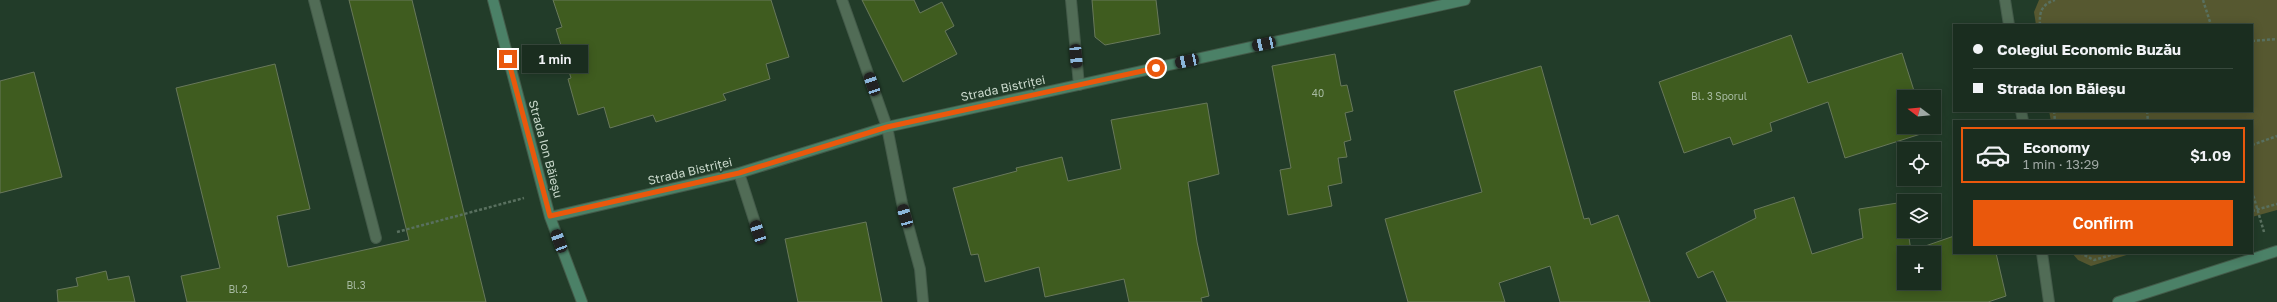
<!DOCTYPE html>
<meta charset="utf-8">
<style>
body{margin:0;font-family:"Golos Text",sans-serif;background:#233528;color:#f1f3f6;height:100vh;display:flex;flex-direction:column;font-size:15px;white-space:nowrap}
*{box-sizing:border-box;margin:0}
p{font-size:13px;color:#9fa8a4}
.icon{flex:none;width:22px;height:22px;fill:none;stroke:currentColor;stroke-width:2;stroke-linecap:round;stroke-linejoin:round}
.map{position:relative;flex:1;overflow:hidden}
.side{position:absolute;left:1953px;top:120px;width:300px;height:134px;display:flex;flex-direction:column;background:#1a2d1f;border-radius:0px;box-shadow:0 2px 10px #0003,0 0 0 1px #38493d}
.side>*{flex:none}
.banner{position:absolute;left:1953px;top:24px;width:300px;height:88px;border-radius:0px;box-shadow:0 2px 10px #0003,0 0 0 1px #38493d;display:grid;align-content:center;height:88px;padding:0 20px;background:#1a2d1f}
.needle{width:26px;rotate:286deg}
.tools{position:absolute;left:1897px;top:90px;display:grid;gap:8px}
.tools a{display:grid;place-items:center;width:44px;height:44px;border-radius:0px;background:#1a2d1f;box-shadow:0 2px 10px #0003,0 0 0 1px #38493d;font-size:20px}
.end{position:absolute;width:18px;height:18px;margin:-9px;border:5px solid #ea580c;background:#fff;box-shadow:0 0 0 2px #fff}
.from{border-radius:50%}
.bubble{position:absolute;height:28px;border-radius:0px;background:#1a2d1f;box-shadow:0 2px 10px #0003,0 0 0 1px #38493d;font-size:13px;font-weight:600;line-height:28px;text-align:center}
.car{position:absolute;width:12px;height:24px;margin:-12px -6px;border-radius:5px;box-shadow:0 0 3px 1px #0007;background:linear-gradient(#222 24%,#8ab4d8 0 40%,#222 0 76%,#8ab4d8 0 86%,#222 0)}
.banner b{display:flex;align-items:center;gap:14px;height:38px;font-size:15px}
.banner b+b{border-top:1px solid #38493d}
.banner i{width:10px;height:10px;background:#f1f3f6}
ul{padding:7px 0 0;list-style:none}
li{display:flex;align-items:center;gap:12px;height:56px;margin:0 8px 6px;padding:0 12px;border:2px solid transparent;border-radius:0px}
li div{flex:1}
li b{display:block;font-size:15px}
li em{font-style:normal;font-weight:600}
li.on{border-color:#ea580c}
li>.icon{width:36px;height:36px;stroke-width:1.5}
.action{display:flex;gap:8px;margin-top:auto;padding:8px 20px}
.action a{flex:1;height:46px;border-radius:0px;background:#ea580c;color:#fff;font-size:16px;font-weight:600;line-height:46px;text-align:center}
.map>svg:first-child{display:block}
</style>
<div class="map">
<svg width="2277" height="302" viewBox="0 0 2277 302">
<rect width="100%" height="100%" fill="#223c29"/>
<!-- green -->
<path fill="#565830" d="M2039,0h238v210l-25,7v-96h-201l-2,-10h203v-86h-216l-2,-13z
M2072,253h61l-42,13 -13,-6z"/>
<!-- building -->
<path fill="#3f5c1f" stroke="#68785b" fill-rule="evenodd" d="M349,0h63l74,302h-299l-6,-26 39,-8 -44,-180 99,-24 35,145 -33,7 11,51 121,-27z
M553,0h218l18,57 -23,7 4,15 -47,15 3,6 -70,22 -3,-7 -43,13 -6,-21 -26,8 -10,-36 3,-1 -15,-49 6,-2z
M862,0h52l6,13 22,-11 12,24 -9,5 12,23 -54,28z
M1092,0h64l4,34 -55,11 -10,-8z
M1791,35l17,48 94,-30 14,44h-12v30h21l2,5 -82,26 -17,-56 -58,21 2,8 -39,14 -3,-8 -46,16 -25,-71z
M1335,54l6,32 6,-1 6,26 -8,2 6,27 -7,2 3,15 -9,1 4,25 -14,3 4,20 -44,9 -8,-45 11,-2 -19,-102z
M1541,66l43,153 5,-1 2,7 27,-10 32,87h-90l-10,-36 -51,17 6,19h-97l-23,-83 97,-27 -28,-101z
M34,72l28,105 -62,16v-112z
M1207,103l12,71 -31,8 9,60 12,54 -8,2 1,4h-73l-5,-23 -79,18 -6,-30 -54,15 -7,-28 -7,1 -18,-67 64,-17 -1,-3 46,-11 6,24 53,-12 -10,-49z
M1794,197l18,57 51,-16 -4,-29 45,-7v29h4l3,20 43,-15v17h42l10,43 -18,6h-261l-14,-31 -15,7 -12,-25 70,-35 -2,-8zM1904,253h30v30h-30z
M866,222l16,80h-84l-13,-63z
M106,271l2,9 21,-4 6,26h-77l-1,-12 21,-4 -2,-8z"/>
<g fill="none" stroke-linecap="round" stroke-linejoin="round">
<!-- lane casing -->
<g stroke="#435a49" stroke-width="12">
<path id="lane" d="M739,173l19,59"/>
</g>
<!-- street casing -->
<g stroke="#435a49" stroke-width="12">
<path id="street" d="M314,0l62,238
M842,0l45,127 15,76 18,66 3,33
M1071,0l8,85
M2005,0l4,25
M2021,111l2,10
M2042,253l7,49"/>
</g>
<!-- secondary casing -->
<g stroke="#435a49" stroke-width="12">
<path id="secondary" d="M493,0l57,217 32,85
M550,217l189,-44 148,-46 578,-127
M2118,302l159,-51"/>
</g>
<!-- path -->
<path stroke="#59705f" stroke-width="2.5" stroke-dasharray="3 2" stroke-linecap="butt" d="M2203,0l8,25
M2040,25c-1,-13 2,-21 15,-25
M2252,41l25,-2
M2054,111l1,10
M2147,111l1,10
M2252,145l25,-9
M2252,191l12,41
M2252,211l25,-7
M397,232l127,-34
M2080,253l14,7 24,-7"/>
<!-- lane -->
<use href="#lane" stroke="#516c56" stroke-width="10"/>
<!-- street -->
<use href="#street" stroke="#516c56" stroke-width="10"/>
<!-- secondary -->
<use href="#secondary" stroke="#4b8167" stroke-width="10"/>
</g>
<g fill="none" stroke-linecap="round" stroke-linejoin="round">
<!-- route -->
<path stroke="#ea580c" stroke-width="5" d="M508,59l42,157 189,-43 148,-46 269,-59"/>
</g>
<g text-anchor="middle" dominant-baseline="central" stroke-width="3" stroke-linejoin="round" paint-order="stroke">
<!-- number labels -->
<g font-size="10" fill="#a7baa1">
<text x="1318" y="93">40</text>
<text x="1719" y="96">Bl. 3 Sporul</text>
<text x="356" y="285">Bl.3</text>
<text x="238" y="289">Bl.2</text>
</g>
<!-- street labels -->
<g font-size="12" fill="#cad9cc" stroke="#223c29">
<text transform="translate(1003 88) rotate(-12)">Strada Bistriței</text>
<text transform="translate(546 149) rotate(75)">Strada Ion Băieșu</text>
<text transform="translate(690 171) rotate(-13)">Strada Bistriței</text>
</g>
</g>
</svg>
<div class="tools">
<a><svg class="needle" viewBox="-14 -14 28 28"><path d="M0-13l5 13h-10z" fill="#e53935"/><path d="M0 13l5-13h-10z" fill="#9fa8a4"/></svg></a>
<a><svg class="icon" aria-label="locate" viewBox="0 0 24 24"><circle cx="12" cy="12" r="6"/><path d="M12 2v4M12 18v4M2 12h4M18 12h4"/></svg></a>
<a><svg class="icon" aria-label="layers" viewBox="0 0 24 24"><path d="M12 4l9 5-9 5-9-5zM3 14l9 5 9-5"/></svg></a>
<a>+</a>
</div>
<i class="end from" style="left:1156px;top:68px"></i>
<i class="end" style="left:508px;top:59px"></i>
<div class="bubble" style="left:522px;top:45px;width:66px">1 min</div>
<i class="car" style="left:1264px;top:44px;rotate:258deg"></i>
<i class="car" style="left:1076px;top:56px;rotate:175deg"></i>
<i class="car" style="left:1187px;top:61px;rotate:258deg"></i>
<i class="car" style="left:872px;top:84px;rotate:341deg"></i>
<i class="car" style="left:905px;top:216px;rotate:344deg"></i>
<i class="car" style="left:758px;top:232px;rotate:342deg"></i>
<i class="car" style="left:559px;top:241px;rotate:340deg"></i>
<div class="banner">
<b><i class="from"></i>Colegiul Economic Buzău</b>
<b><i></i>Strada Ion Băieșu</b>
</div>
<section class="side">
<ul>
<li class="on"><svg class="icon" aria-label="car" viewBox="0 0 24 24"><path d="M5 17H2v-5l4-1 3-4h7l3 4 3 1v5h-3M9 17h6M6 11h13"/><circle cx="7" cy="17" r="2"/><circle cx="17" cy="17" r="2"/></svg><div><b>Economy</b><p>1 min · 13:29</p></div><em>$1.09</em></li>
</ul>
<div class="action"><a>Confirm</a></div>
</section>
</div>
